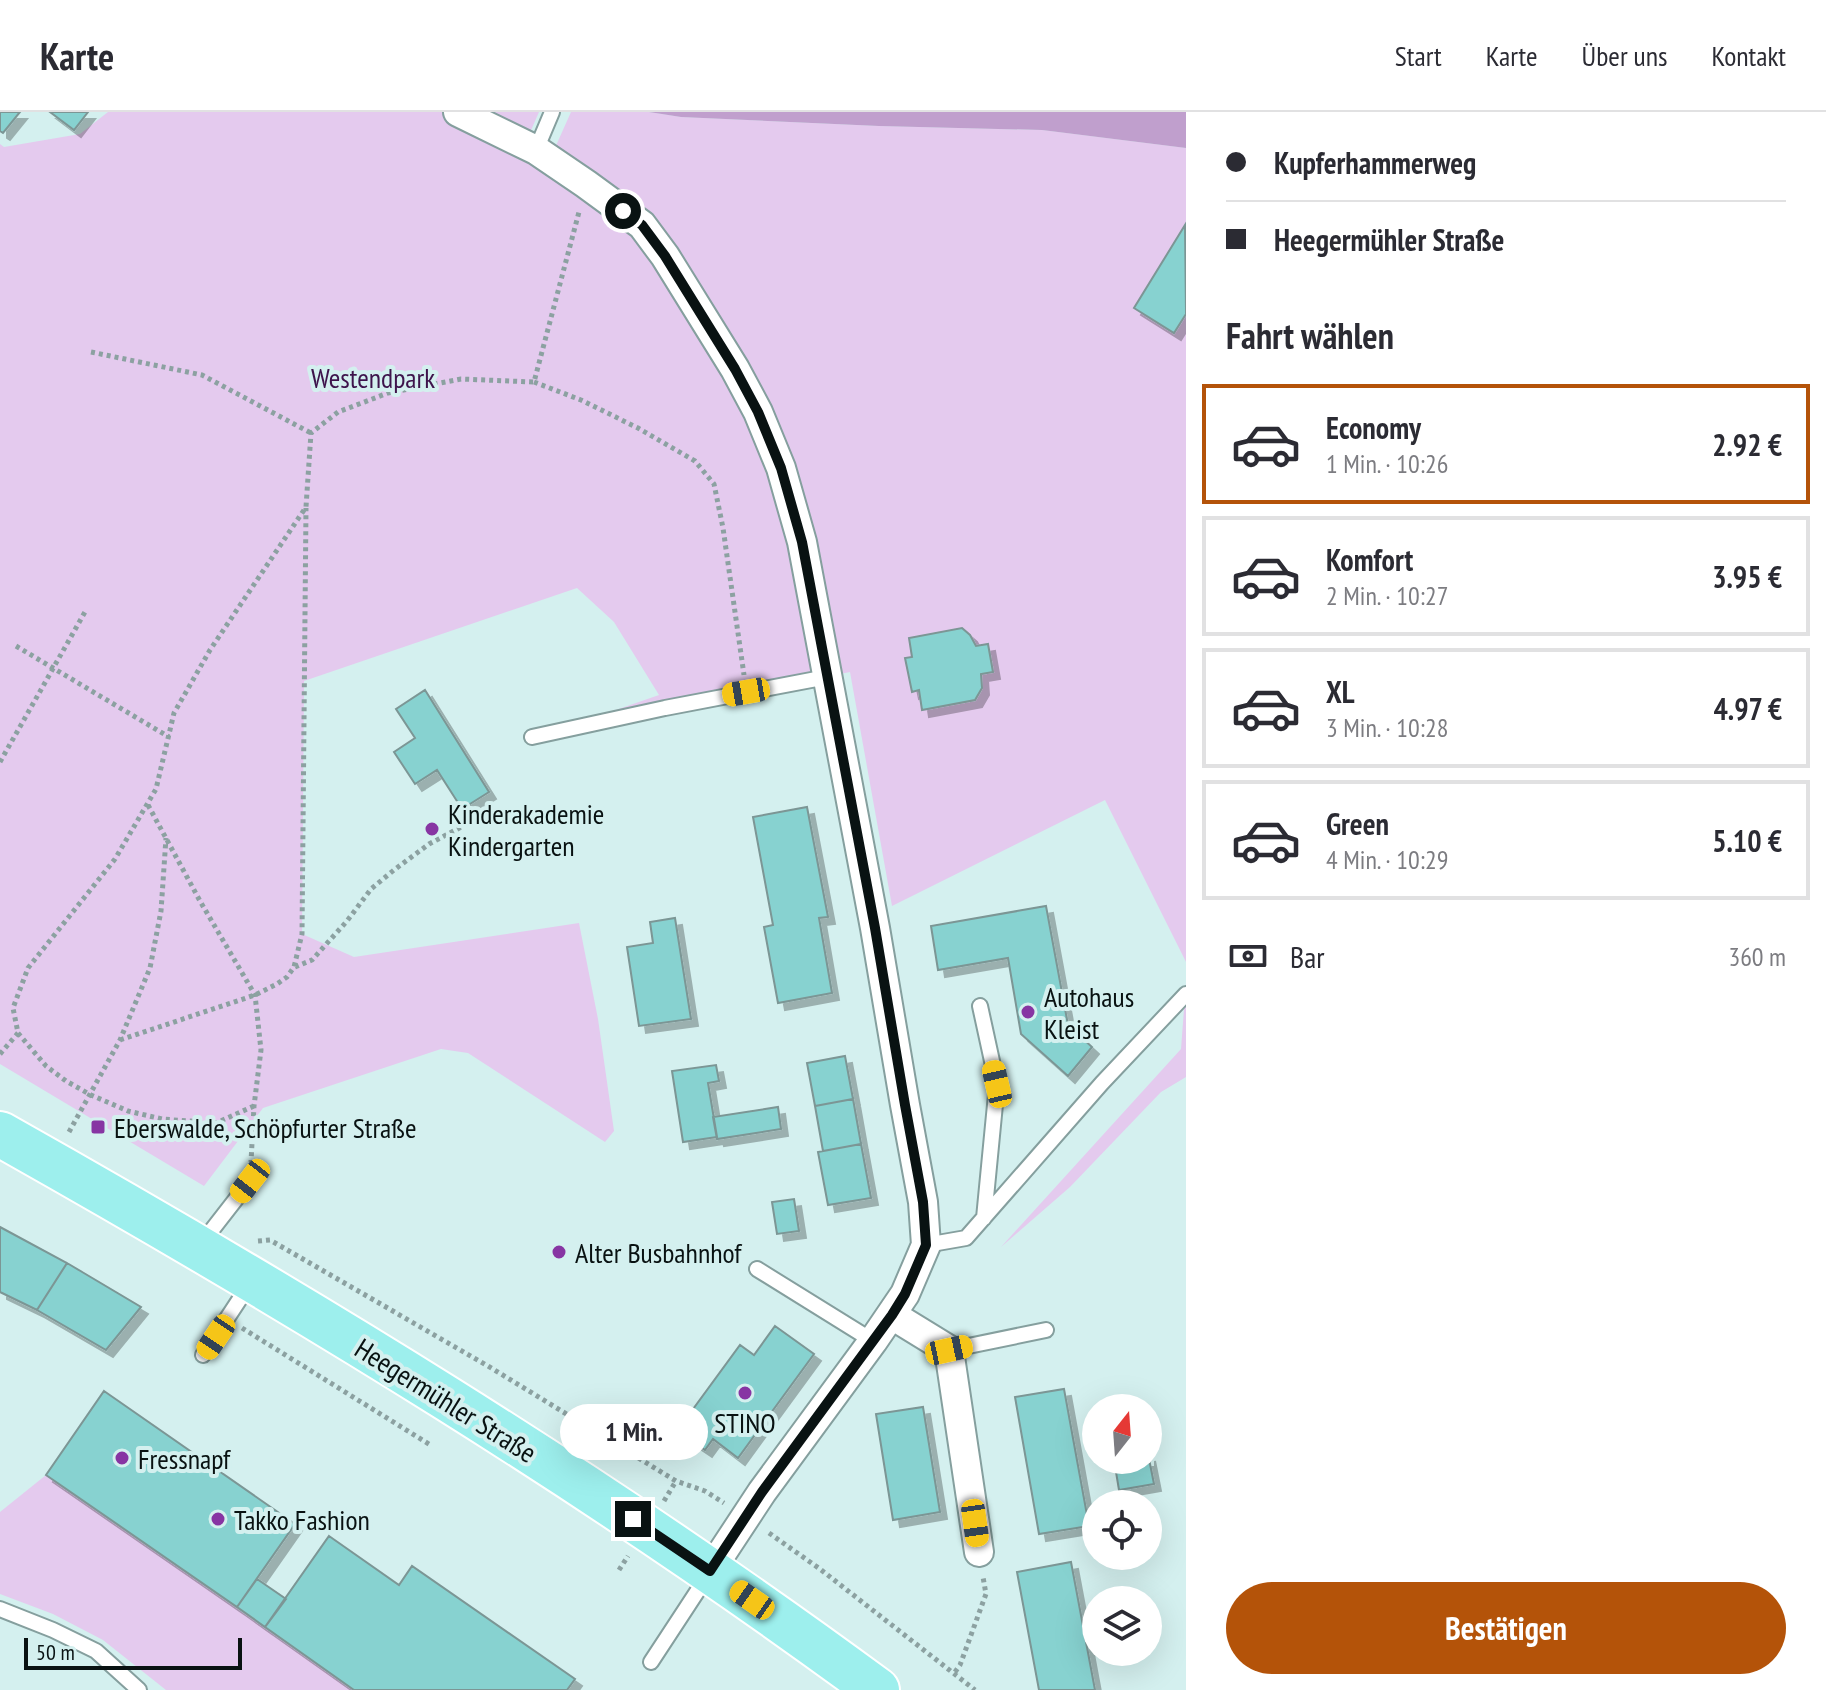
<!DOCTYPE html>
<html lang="de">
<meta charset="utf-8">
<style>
body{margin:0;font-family:"PT Sans Narrow",sans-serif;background:#f7f7f7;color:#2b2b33;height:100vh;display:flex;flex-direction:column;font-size:30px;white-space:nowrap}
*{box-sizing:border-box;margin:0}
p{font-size:26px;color:#7c7c81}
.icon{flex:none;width:44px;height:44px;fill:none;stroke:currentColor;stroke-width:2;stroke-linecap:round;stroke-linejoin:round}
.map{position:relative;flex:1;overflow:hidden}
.drawer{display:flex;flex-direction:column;background:#fff;width:640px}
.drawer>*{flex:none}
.banner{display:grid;align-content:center;height:176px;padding:0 40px;background:#fff}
.needle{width:52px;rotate:17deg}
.tools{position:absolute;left:1082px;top:1282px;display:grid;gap:16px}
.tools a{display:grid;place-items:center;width:80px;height:80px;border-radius:50%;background:#fff;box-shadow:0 8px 32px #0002;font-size:40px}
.scale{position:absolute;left:24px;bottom:20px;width:218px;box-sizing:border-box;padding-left:8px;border:4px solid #091212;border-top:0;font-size:22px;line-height:28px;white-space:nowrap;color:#091212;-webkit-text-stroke:6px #d4f0ef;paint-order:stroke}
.end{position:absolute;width:36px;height:36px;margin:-18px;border:10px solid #091212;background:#fff;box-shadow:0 0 0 4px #fff}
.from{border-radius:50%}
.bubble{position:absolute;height:56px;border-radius:28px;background:#fff;box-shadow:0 8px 32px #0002;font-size:26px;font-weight:700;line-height:56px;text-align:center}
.car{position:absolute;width:24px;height:48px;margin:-24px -12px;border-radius:10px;box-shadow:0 0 6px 2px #0007;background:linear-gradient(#f5c518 24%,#345 0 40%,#f5c518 0 76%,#345 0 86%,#f5c518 0)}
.banner b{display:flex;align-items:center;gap:28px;height:76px;font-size:30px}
.banner b+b{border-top:2px solid #e1e1e2}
.banner i{width:20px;height:20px;background:#2b2b33}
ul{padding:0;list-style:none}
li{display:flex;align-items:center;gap:24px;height:120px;margin:0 16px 12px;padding:0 24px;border:4px solid #e1e1e2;border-radius:0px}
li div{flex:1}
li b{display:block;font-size:30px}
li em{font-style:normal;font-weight:700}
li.on{border-color:#b45309}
li>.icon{width:72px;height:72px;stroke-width:1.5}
h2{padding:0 40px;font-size:36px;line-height:96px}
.pay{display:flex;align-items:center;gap:20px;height:88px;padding:0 40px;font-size:30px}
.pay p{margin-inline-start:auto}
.button{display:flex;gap:16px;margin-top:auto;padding:16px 40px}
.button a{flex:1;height:92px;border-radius:48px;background:#b45309;color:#fff;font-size:32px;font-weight:700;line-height:92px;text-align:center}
header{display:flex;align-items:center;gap:48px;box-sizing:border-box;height:112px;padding:0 40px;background:#fff;border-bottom:2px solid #e1e1e2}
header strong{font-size:38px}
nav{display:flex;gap:44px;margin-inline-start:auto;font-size:28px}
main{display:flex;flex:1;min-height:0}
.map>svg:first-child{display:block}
</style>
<header>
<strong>Karte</strong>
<nav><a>Start</a><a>Karte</a><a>Über uns</a><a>Kontakt</a></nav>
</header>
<main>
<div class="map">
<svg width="1186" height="1578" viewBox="0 0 1186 1578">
<defs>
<filter id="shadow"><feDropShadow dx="7" dy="7" stdDeviation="0" flood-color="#0004"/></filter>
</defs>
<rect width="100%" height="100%" fill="#d4f0ef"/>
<!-- green -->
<path fill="#e4caee" d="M108,0h431l-14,32 25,15 21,-47h78l32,5 198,9 163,4 144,18v814l-81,-162 -213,106 -42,-234 -306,63 115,-40 -45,-73 -37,-34 -273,93 -2,253 52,23 225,-34 19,96 16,112 -9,11 -137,-89 -27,-4 -178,59 -59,78 -204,-122v-920l4,3 76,-13z
M1186,871v94l-25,15 -91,95 -69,60 180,-198z
M46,1363l308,215h-188l-63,-50 -50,-26 -53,-20v-82z"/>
<!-- water -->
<path fill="#c09fcd" d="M649,0h537v36l-144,-18 -163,-4 -198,-9z"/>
<!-- building -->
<path fill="#87d2d0" stroke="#7c9695" stroke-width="2" filter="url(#shadow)" d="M0,0h20l-17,21 -3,-2z
M50,0h38l-14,18z
M1185,113l1,89 -12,19 -40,-25z
M962,516l8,7 6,11 12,-2 5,28 -12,2 1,14 -7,12 -53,10 -3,-20 -7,2 -7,-34 7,-1 -3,-19z
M425,578l64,102 -27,17 -25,-39 -22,14 -21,-32 21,-14 -19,-29z
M807,695l21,110 -9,1 13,75 -54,10 -14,-76 9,-2 -20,-108z
M1046,794l22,119 24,22 -24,29 -47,-42 -13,-76 -70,12 -7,-44z
M675,806l16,101 -52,7 -12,-79 26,-4 -3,-21z
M845,944l8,43 -38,7 -8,-43z
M716,953l3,16 -11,2 9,54 -34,5 -11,-71z
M853,987l8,45 -38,7 -8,-45z
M778,995l3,22 -64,10 -4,-22z
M861,1032l10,54 -43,7 -10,-53z
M794,1087l5,32 -22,3 -5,-32z
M0,1115l67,36 -30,47 -37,-18z
M67,1151l74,44 -35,43 -69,-40z
M775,1214l39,28 -76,104 -25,-19 -8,11 -28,-19 63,-86 14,10z
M1064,1277l25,137 -50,8 -24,-137z
M104,1279l191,133 -58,83 -191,-132z
M923,1295l17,105 -47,8 -17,-106z
M1148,1342l6,30 -35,6 -5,-30h34z
M329,1424l70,49 13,-19 163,113 -8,11h-213l-89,-63z
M1071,1450l24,128h-56l-22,-118z
M257,1467l29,20 -21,28 -28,-20z"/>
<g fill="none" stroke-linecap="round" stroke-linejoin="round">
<!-- service casing -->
<g stroke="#859f9e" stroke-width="18">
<path id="service" d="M536,38l16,-38
M532,625l133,-29 162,-31
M980,894l17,78 -13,134
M201,1132l49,-63
M926,1133l40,-7 136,-155 84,-89
M757,1157l116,72
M949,1238l97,-20
M203,1243l46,-70
M0,1497l53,21 43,21 43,39
M651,1550l57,-87"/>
</g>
<!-- minor casing -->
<g stroke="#859f9e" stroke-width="32">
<path id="minor" d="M458,0l78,38 50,34 56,41 23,31 70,113 23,43 23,56 21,74 73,386 30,177 18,97 3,43 -21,49 -32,47 -111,151 -52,79
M892,1203l57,35 30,202"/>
</g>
<!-- primary casing -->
<g stroke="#fff" stroke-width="48">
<path id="primary" d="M0,1022c302,170 599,351 877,556"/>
</g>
<!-- path -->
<path stroke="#8ca1a1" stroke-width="5" stroke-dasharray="4 4" stroke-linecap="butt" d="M91,240l111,23 109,58
M534,270l47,18 57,28 57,33 19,23 9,44 21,147
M16,534l153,91
M0,650l85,-150
M148,693l52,96 55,94 6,55 -7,56 -3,56
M295,855l17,-7 35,-39 24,-32 23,-19 35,-26 36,-19 27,-18
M120,928l135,-45 22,-11 10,-7 7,-10 8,-33 4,-426
M0,942l18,-21
M254,994l-38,17 -54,-4 -34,-8 -37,-16 -25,-14 -20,-15 -28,-33 -5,-25 15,-40 87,-109 41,-70 18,-76 36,-63 96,-143 5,-74 27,-21 50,-19 73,-14 73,3 45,-170
M69,1020l51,-92 30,-72 11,-57 5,-73
M258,1129l12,-1 218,126 188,115 29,10 19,12
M242,1216l190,118
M664,1389l12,-20
M769,1421l51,36 155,121
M619,1458l9,-14
M955,1560l5,-7 26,-71 -3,-17"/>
<!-- service -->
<use href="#service" stroke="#fff" stroke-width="14"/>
<!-- minor -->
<use href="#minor" stroke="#fff" stroke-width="28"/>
<!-- primary -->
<use href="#primary" stroke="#9defed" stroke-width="44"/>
</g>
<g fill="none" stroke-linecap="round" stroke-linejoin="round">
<!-- route -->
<path stroke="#091212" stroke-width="10" d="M623,99l19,14 23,31 70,113 23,43 23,56 21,74 73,386 30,177 18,97 3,43 -21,49 -13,21 -130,177 -52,79 -77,-52"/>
</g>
<!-- markers -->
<g fill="#8735a3" stroke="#d4f0ef" stroke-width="3">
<circle cx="432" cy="717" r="8"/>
<circle cx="1028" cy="900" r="8"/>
<rect x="90" y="1007" width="16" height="16" rx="4"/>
<circle cx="559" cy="1140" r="8"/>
<circle cx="745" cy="1281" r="8"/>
<circle cx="122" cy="1346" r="8"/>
<circle cx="218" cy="1407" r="8"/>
</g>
<g text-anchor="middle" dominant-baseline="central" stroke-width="8" stroke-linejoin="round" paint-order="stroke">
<!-- park labels -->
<g font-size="28" fill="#3e144c" stroke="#d4f0ef">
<text x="373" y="265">Westendpark</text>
</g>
<!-- poi labels -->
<g font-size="28" fill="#091212" stroke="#d4f0ef" text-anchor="start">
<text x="448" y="701">Kinderakademie<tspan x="448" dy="32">Kindergarten</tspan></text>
<text x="1044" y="884">Autohaus<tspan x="1044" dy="32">Kleist</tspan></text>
<text x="114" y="1015">Eberswalde, Schöpfurter Straße</text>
<text x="575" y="1140">Alter Busbahnhof</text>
<text x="745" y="1310" text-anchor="middle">STINO</text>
<text x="138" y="1346">Fressnapf</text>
<text x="234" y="1407">Takko Fashion</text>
</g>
<!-- street labels -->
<g font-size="28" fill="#091212" stroke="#d4f0ef">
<text transform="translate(446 1288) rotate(32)">Heegermühler Straße</text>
</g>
</g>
</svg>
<div class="tools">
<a><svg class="needle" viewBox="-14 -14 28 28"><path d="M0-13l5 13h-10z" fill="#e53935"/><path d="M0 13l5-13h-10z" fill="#7c7c81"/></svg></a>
<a><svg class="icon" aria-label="locate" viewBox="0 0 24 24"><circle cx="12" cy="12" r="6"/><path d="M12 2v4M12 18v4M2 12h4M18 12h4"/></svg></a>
<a><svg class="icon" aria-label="layers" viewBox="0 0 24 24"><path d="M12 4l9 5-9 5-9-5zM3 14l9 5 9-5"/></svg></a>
</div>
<div class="scale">50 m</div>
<i class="end from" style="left:623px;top:99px"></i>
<i class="end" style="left:633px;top:1407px"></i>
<div class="bubble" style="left:560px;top:1292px;width:148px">1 Min.</div>
<i class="car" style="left:746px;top:580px;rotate:260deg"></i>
<i class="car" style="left:997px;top:972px;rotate:347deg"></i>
<i class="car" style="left:250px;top:1069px;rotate:218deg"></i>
<i class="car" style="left:216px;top:1225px;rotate:214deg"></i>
<i class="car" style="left:949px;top:1238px;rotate:78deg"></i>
<i class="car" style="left:975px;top:1411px;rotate:172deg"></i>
<i class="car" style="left:752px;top:1488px;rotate:305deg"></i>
</div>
<section class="drawer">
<div class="banner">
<b><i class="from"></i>Kupferhammerweg</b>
<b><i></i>Heegermühler Straße</b>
</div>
<h2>Fahrt wählen</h2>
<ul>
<li class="on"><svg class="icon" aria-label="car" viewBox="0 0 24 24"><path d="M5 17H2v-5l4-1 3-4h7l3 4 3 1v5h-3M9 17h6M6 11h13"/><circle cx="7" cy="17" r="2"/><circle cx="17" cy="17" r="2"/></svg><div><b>Economy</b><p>1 Min. · 10:26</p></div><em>2.92 €</em></li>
<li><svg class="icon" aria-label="car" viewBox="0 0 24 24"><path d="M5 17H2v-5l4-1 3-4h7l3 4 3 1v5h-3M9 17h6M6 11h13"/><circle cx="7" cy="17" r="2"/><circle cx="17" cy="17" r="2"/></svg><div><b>Komfort</b><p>2 Min. · 10:27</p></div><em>3.95 €</em></li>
<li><svg class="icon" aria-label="car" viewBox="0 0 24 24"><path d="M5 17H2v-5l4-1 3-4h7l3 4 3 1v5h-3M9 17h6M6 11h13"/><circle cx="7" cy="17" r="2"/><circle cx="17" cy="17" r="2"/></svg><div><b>XL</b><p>3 Min. · 10:28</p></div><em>4.97 €</em></li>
<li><svg class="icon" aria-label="car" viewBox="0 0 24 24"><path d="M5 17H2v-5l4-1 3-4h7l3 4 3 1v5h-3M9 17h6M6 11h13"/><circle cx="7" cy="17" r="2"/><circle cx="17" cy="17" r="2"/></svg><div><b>Green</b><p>4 Min. · 10:29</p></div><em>5.10 €</em></li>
</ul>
<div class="pay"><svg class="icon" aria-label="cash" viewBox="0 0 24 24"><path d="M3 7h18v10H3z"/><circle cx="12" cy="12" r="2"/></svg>Bar<p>360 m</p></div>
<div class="button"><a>Bestätigen</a></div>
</section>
</main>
